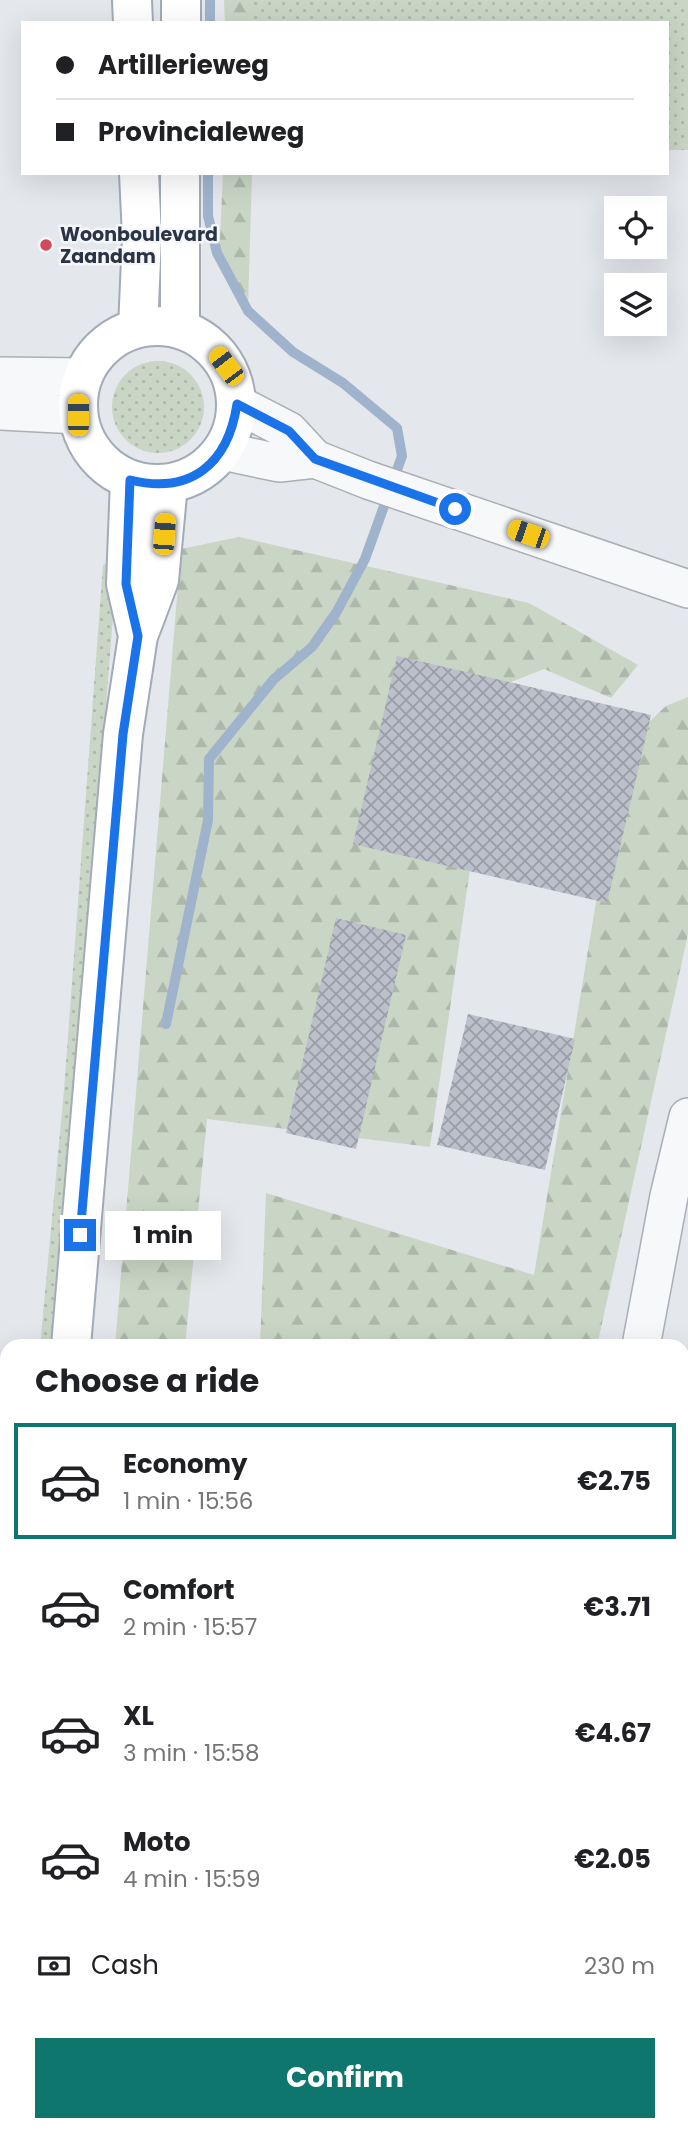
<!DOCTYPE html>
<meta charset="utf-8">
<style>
body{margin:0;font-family:Poppins,sans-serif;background:#f6f6f6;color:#202124;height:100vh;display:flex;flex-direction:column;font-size:26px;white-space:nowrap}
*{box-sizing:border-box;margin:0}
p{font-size:23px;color:#757577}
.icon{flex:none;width:38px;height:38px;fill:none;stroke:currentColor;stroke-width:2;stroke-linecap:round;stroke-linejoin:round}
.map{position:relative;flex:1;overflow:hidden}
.details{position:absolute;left:0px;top:1339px;width:690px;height:793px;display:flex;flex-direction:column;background:#fff;border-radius:21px 21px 0 0;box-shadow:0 7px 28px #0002}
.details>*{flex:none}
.hud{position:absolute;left:21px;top:21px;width:648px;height:154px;border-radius:0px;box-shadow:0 7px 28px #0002;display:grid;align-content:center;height:154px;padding:0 35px;background:#fff}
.tools{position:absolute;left:604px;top:196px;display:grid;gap:14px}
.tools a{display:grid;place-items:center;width:63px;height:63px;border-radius:0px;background:#fff;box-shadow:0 7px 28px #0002;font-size:35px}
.end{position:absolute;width:32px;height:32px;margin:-16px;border:9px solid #1a73e8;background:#fff;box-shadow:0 0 0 4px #fff}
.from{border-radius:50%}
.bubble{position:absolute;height:49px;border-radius:0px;background:#fff;box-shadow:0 7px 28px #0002;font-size:23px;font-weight:700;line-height:49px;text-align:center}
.car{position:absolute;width:21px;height:42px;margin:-21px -10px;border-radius:9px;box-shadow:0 0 5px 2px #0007;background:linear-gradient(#f5c518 24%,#345 0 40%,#f5c518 0 76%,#345 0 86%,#f5c518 0)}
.hud b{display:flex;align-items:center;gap:24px;height:66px;font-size:26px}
.hud b+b{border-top:2px solid #e0e0e0}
.hud i{width:18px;height:18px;background:#202124}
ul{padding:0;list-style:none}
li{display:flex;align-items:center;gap:21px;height:116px;margin:0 14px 10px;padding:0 21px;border:4px solid transparent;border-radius:0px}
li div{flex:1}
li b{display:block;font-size:26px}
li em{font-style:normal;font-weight:700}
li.selected{border-color:#0f766e}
li>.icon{width:63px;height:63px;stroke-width:1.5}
h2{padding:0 35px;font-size:32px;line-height:84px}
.pay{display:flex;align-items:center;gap:18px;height:77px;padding:0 35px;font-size:26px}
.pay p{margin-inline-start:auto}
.action{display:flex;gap:14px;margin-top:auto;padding:14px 35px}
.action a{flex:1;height:80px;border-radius:0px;background:#0f766e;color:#fff;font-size:28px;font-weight:700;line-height:80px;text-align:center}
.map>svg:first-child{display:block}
</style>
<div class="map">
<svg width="688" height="2131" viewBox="0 0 688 2131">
<defs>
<pattern id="grass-dots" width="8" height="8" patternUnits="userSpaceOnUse" patternTransform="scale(1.75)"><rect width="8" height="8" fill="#c9d6c5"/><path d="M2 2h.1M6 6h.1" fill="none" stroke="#adb8ab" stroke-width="1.8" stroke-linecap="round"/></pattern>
<pattern id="forest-firs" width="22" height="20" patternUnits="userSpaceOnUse" patternTransform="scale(1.75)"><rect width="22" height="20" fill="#c9d6c5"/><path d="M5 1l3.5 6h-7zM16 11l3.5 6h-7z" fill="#adb8ab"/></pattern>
<pattern id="building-cross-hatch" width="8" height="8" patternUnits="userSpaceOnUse" patternTransform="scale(1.75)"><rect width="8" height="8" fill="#bbc0ca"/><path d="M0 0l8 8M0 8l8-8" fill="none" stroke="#989da6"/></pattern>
</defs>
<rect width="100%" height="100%" fill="#e4e7ec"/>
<!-- grass -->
<path fill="url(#grass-dots)" d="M251,0h437v150h-21v-127h-416z
M112 407a46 46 0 1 1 92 0a46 46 0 1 1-92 0Z
M107,563l10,2 -46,588 -18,193h-13l24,-256 39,-525z
M683,1536l5,1v351l-5,-1z"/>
<!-- forest -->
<path fill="url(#forest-firs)" d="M224,0h27v23h-26z
M223,173h29l-4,134 -29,-46z
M239,537l290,66 109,62 -27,33 -67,-29 -48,19 -66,459 -223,-28 -22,227h-70l66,-797z
M688,697v237l-91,412h-337l6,-153 268,82 82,-493 32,-59 18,-17z
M683,2065l5,1v65h-39l1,-6 32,-1z
M331,2125v-1l92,1 -1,6h-92z"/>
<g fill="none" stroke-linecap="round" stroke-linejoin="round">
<!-- stream -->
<path stroke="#9fb4cc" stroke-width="10" d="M210,23v-23
M208,173v43l9,37 31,58 45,41 50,31 54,45 5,28 -9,25
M166,1024l42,-204 1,-61 65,-80 38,-32 24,-34 29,-54 23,-64"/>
</g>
<!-- building -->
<path fill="url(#building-cross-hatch)" d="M397,656l254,59 -44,188 -254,-59z
M336,918l70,17 -50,214 -70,-16z
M468,1014l107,25 -30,131 -108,-25z
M0,1821l7,1v44l-7,-1z
M0,1895l7,1v31l-4,25 -3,-1z"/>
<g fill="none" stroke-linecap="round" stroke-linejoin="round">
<!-- minor casing -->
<g stroke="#a9aeb7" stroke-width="40">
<path id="minor" d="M0,376l83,1
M237,404l52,27 26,28 53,21 320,109
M0,411l78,4
M222,451l57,12 36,-4
M641,1346l28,-150 19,-79
M682,1515l6,1
M682,1898l6,1
M0,2025l7,5
M122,2124l6,7
M601,2124l30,7 1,-7
M487,2131l1,-7"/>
</g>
<!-- major casing -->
<g stroke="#a3abb8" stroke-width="42">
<path id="major" d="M132,0l1,23
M181,0v23
M180,173v156
M78 405a79 79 0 1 1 158 0a79 79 0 1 1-158 0Z
M138,328l4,-91 -3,-64
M130,480l-4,104 12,52
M71,1346l52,-612 15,-98 21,-56 9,-96
M0,1638l7,-16
M0,1731l7,-8"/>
</g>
<!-- minor -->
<use href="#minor" stroke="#f7f8fa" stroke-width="37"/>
<!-- major -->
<use href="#major" stroke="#fff" stroke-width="38"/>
</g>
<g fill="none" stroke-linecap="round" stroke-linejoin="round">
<!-- route -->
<path stroke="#1a73e8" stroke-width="9" d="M80,1235l43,-501 15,-98 -12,-52 4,-104c61,15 98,-16 107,-76l52,27 26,28 140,50"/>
</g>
<!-- markers -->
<circle fill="#d1495b" stroke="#f4f6f9" stroke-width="2.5" cx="46" cy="245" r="7"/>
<g text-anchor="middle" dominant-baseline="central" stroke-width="5" stroke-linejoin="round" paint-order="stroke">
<!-- poi labels -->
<g font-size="19" font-weight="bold" fill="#2b3445" stroke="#f4f6f9" text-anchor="start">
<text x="60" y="234">Woonboulevard<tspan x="60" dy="22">Zaandam</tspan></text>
</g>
</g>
</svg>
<div class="tools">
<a><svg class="icon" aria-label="locate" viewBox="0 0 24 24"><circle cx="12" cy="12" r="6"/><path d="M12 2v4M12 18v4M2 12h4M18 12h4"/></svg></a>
<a><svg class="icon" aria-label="layers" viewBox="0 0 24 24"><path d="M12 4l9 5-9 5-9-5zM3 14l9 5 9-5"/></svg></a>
</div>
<i class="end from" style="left:455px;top:509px"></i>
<i class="end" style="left:80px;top:1235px"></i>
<div class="bubble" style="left:105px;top:1211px;width:116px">1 min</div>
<i class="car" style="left:226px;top:366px;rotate:323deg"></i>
<i class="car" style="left:78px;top:415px;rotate:0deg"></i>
<i class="car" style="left:164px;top:534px;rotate:4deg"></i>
<i class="car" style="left:528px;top:534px;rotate:289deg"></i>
<div class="hud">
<b><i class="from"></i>Artillerieweg</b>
<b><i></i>Provincialeweg</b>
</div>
<section class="details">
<h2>Choose a ride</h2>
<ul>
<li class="selected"><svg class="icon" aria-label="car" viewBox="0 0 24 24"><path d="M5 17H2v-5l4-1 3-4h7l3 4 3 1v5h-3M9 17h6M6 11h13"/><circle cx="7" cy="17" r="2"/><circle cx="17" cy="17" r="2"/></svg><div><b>Economy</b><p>1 min · 15:56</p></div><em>€2.75</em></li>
<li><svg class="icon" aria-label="car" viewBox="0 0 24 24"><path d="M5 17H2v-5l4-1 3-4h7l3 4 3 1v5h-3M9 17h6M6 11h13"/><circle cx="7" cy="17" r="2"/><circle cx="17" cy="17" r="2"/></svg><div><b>Comfort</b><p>2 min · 15:57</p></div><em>€3.71</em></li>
<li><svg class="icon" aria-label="car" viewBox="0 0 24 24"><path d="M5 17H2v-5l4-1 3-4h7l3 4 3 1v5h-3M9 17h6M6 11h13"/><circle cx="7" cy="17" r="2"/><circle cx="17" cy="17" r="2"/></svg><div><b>XL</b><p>3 min · 15:58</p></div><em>€4.67</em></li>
<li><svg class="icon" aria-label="car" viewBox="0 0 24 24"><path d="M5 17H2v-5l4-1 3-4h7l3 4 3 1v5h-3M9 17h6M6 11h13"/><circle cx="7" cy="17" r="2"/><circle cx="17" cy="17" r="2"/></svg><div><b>Moto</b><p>4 min · 15:59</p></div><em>€2.05</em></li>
</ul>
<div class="pay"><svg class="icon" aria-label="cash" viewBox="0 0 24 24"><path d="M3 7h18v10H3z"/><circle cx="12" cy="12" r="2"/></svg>Cash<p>230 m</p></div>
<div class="action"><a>Confirm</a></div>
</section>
</div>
